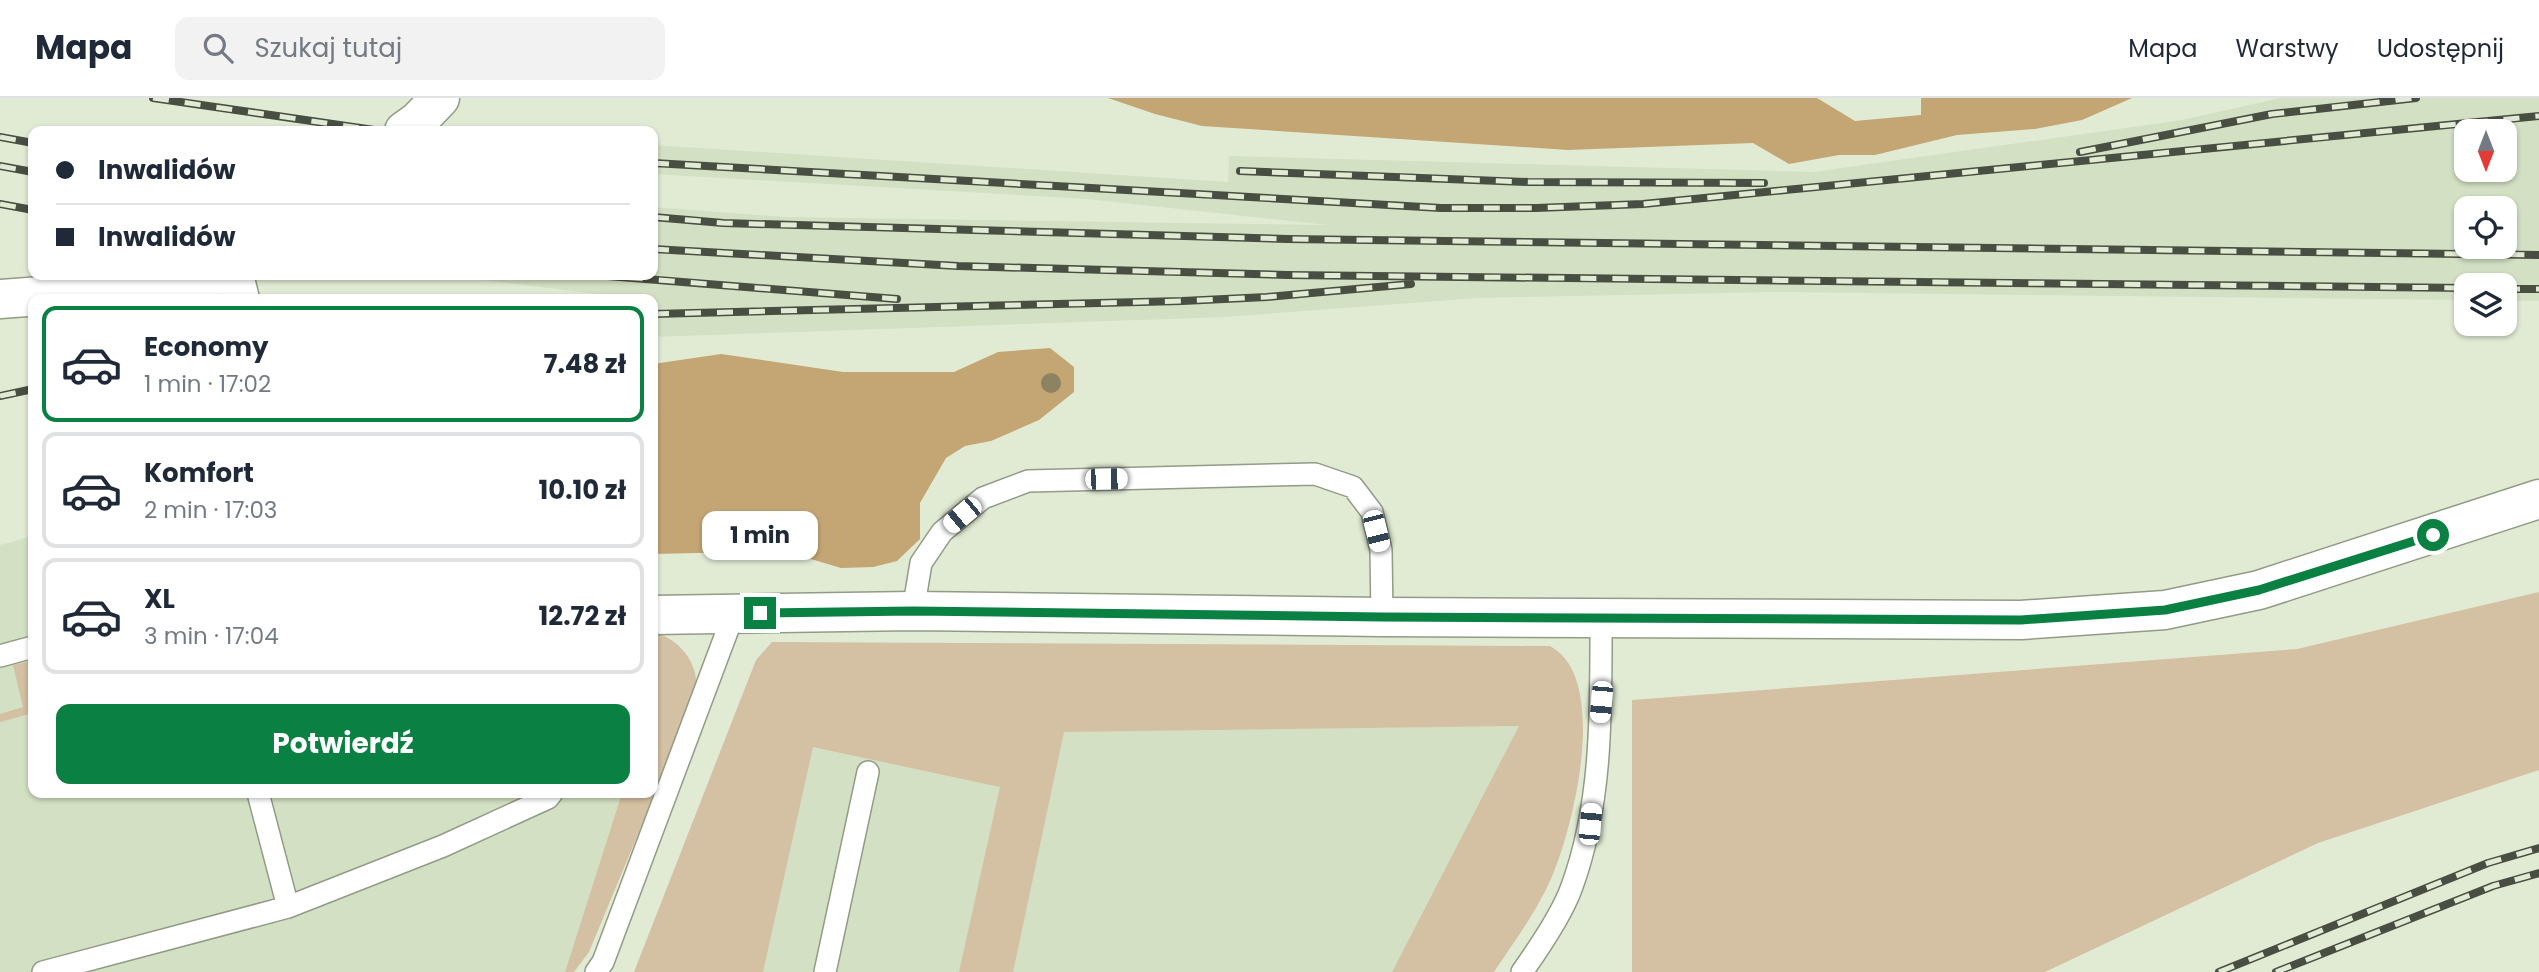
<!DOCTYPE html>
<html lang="pl">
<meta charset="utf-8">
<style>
body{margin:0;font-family:Poppins,sans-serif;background:#f2f2f3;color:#1f2937;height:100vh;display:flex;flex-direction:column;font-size:26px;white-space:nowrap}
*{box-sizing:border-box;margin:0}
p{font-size:23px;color:#747a83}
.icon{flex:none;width:38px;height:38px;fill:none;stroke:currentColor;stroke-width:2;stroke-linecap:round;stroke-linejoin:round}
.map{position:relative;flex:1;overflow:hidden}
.drawer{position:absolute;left:28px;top:196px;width:630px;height:504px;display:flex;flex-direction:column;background:#fff;border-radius:14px;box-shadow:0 2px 5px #0004}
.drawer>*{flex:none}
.guide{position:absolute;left:28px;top:28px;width:630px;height:154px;border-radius:14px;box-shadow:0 2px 5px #0004;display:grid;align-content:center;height:154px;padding:0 28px;background:#fff}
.needle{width:46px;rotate:180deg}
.fabs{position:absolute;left:2454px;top:21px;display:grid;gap:14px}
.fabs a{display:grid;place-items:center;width:63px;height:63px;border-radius:14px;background:#fff;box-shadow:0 2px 5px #0004;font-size:35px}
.end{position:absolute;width:32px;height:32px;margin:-16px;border:9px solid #0b8043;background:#fff;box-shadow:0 0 0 4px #fff}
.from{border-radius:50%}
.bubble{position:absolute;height:49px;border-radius:14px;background:#fff;box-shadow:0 2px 5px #0004;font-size:23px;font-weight:700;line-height:49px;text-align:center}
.car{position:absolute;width:21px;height:42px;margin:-21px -10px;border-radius:9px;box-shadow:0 0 5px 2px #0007;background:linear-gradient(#fff 24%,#345 0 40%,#fff 0 76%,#345 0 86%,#fff 0)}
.guide b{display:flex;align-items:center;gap:24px;height:66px;font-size:26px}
.guide b+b{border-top:2px solid #e0e1e3}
.guide i{width:18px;height:18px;background:#1f2937}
ul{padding:12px 0 0;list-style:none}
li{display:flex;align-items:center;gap:21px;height:116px;margin:0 14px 10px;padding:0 14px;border:4px solid #e0e1e3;border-radius:14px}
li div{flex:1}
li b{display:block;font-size:26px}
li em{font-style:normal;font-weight:700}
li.on{border-color:#0b8043}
li>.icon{width:63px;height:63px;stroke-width:1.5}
.cta{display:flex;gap:14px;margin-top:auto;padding:14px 28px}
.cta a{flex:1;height:80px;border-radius:14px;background:#0b8043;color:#fff;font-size:28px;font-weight:700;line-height:80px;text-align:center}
header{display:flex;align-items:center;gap:42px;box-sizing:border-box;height:98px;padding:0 35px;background:#fff;border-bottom:2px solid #e0e1e3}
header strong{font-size:33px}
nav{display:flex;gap:38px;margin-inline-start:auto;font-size:24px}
.search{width:490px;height:63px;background:#f2f2f3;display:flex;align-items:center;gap:18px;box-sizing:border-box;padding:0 24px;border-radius:14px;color:#747a83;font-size:26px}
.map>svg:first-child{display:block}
</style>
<header>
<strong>Mapa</strong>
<div class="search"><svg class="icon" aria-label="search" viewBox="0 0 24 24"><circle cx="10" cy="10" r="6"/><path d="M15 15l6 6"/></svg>Szukaj tutaj</div>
<nav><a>Mapa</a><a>Warstwy</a><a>Udostępnij</a></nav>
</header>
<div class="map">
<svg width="2539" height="874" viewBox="0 0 2539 874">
<rect width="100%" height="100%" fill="#e1ebd4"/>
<!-- built -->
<path fill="#d3e0c3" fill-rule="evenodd" d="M2280,0h259v203h-35v-16h-38v15l-692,-8 -296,6 -253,19 -572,20v-38h-16l-192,-24h208v-68l132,10 543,8 -241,-26 -434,-25v-29l575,37 1,-26 584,16 369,-52zM2466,33h38v39h-38zM2504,110v39h-38v-39z
M33,438v257h589l-57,179h-565v-427z
M1520,628l-128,246h-648l54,-237z"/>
<!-- green -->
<path fill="#d4c0a2" d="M2539,494v178l-221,73 -273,129h-413v-272l665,-51z
M653,533c29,10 47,33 43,64l-107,257 -15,20h-9l57,-179h31v-96l3,-11 -3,-1z
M772,544l778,4c61,32 23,185 0,235 -15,33 -36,61 -56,91h-102l127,-246 -455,6 -51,240h-54l41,-185 -187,-40 -50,225h-129l122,-312z
M33,563v52l-33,9v-8l23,-7 -10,-42z"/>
<!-- forest -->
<path fill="#c4a574" d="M1108,0h709l38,23 66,-6v-17h211l-50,22 -47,9 -78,6 -82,20h-36l-50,9 -36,-21 -185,7 -366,-24 -47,-12z
M1050,250l24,19v25l-35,28 -48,21 -26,5 -19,12 -26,45v36l-23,22 -24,6 -32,1 -57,-17 -131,3v-190l68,-10 122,18h111l44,-20z"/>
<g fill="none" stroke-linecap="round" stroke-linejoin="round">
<!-- service casing -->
<g stroke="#919b86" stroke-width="24">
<path id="service" d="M913,513l8,-48 21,-31 41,-34 45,-17 287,-7 38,13 19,25 9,38 1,67
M0,558l33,-9
M288,809l155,-61 105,-48 4,-5
M43,874l245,-65 -30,-114
M596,874l7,-10 131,-349
M825,874l43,-200
M1522,874c17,-24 39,-56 49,-83 32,-85 30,-181 30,-271"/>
</g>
<!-- tertiary casing -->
<g stroke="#919b86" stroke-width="41">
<path id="tertiary" d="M404,33l14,-10 22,-23
M234,177l6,24
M0,201l175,-13 41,-11
M653,517l260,-4 469,6 639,3 144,-10 94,-20 280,-91"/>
</g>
<!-- service -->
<use href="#service" stroke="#fff" stroke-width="21"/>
<!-- tertiary -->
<use href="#tertiary" stroke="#fff" stroke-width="38"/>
<!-- rail casing -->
<g stroke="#494e43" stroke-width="8">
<path id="rail" d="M153,0l228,33
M0,39l33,6
M2080,54l192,-38 144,-16
M653,65l788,45h95l107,-4 896,-88
M0,68l33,6
M1240,73l288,11 236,1
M0,106l33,6
M653,119l70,6 564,16 1252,16
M653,151l305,17 329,9 1179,13
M595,177l302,24
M2504,191h35
M653,216l529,-13 85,-4 144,-13
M0,298l33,-7
M2219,874l269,-109 51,-15
M2276,874l217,-86 46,-13"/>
</g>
<!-- rail -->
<use href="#rail" stroke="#e1ebd4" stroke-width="5" stroke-dasharray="16" stroke-linecap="butt"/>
</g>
<!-- trees -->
<circle fill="#8b8362" cx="1051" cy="285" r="10"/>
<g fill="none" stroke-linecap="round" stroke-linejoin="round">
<!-- route -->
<path stroke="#0b8043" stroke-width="9" d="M760,515l153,-2 469,6 639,3 144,-10 94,-20 174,-55"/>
</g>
</svg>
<div class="fabs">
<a><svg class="needle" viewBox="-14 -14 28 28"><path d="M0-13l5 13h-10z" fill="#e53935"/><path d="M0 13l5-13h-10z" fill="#747a83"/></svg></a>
<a><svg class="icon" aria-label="locate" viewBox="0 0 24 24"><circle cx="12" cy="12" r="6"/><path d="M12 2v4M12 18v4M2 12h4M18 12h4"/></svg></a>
<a><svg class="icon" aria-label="layers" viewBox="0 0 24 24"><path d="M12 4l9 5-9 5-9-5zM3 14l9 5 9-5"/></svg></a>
</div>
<i class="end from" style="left:2433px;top:437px"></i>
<i class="end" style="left:760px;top:515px"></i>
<div class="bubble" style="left:702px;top:413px;width:116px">1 min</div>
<i class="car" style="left:1106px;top:381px;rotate:89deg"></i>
<i class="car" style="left:962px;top:417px;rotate:230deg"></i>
<i class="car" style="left:1376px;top:433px;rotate:166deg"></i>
<i class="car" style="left:1601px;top:604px;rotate:185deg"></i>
<i class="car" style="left:1590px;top:726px;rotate:5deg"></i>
<div class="guide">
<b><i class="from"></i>Inwalidów</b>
<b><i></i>Inwalidów</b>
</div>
<section class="drawer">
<ul>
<li class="on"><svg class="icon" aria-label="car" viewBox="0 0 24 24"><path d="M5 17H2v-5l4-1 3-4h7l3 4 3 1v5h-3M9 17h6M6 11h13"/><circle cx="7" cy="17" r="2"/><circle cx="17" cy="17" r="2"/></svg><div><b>Economy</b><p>1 min · 17:02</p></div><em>7.48 zł</em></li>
<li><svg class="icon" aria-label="car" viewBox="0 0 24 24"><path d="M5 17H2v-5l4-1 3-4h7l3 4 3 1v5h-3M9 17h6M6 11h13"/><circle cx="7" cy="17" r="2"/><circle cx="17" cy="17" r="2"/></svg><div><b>Komfort</b><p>2 min · 17:03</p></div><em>10.10 zł</em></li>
<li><svg class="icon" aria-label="car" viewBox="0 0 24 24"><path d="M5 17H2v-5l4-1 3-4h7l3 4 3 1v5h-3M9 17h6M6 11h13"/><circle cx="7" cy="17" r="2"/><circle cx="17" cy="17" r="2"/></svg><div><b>XL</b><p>3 min · 17:04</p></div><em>12.72 zł</em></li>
</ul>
<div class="cta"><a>Potwierdź</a></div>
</section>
</div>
